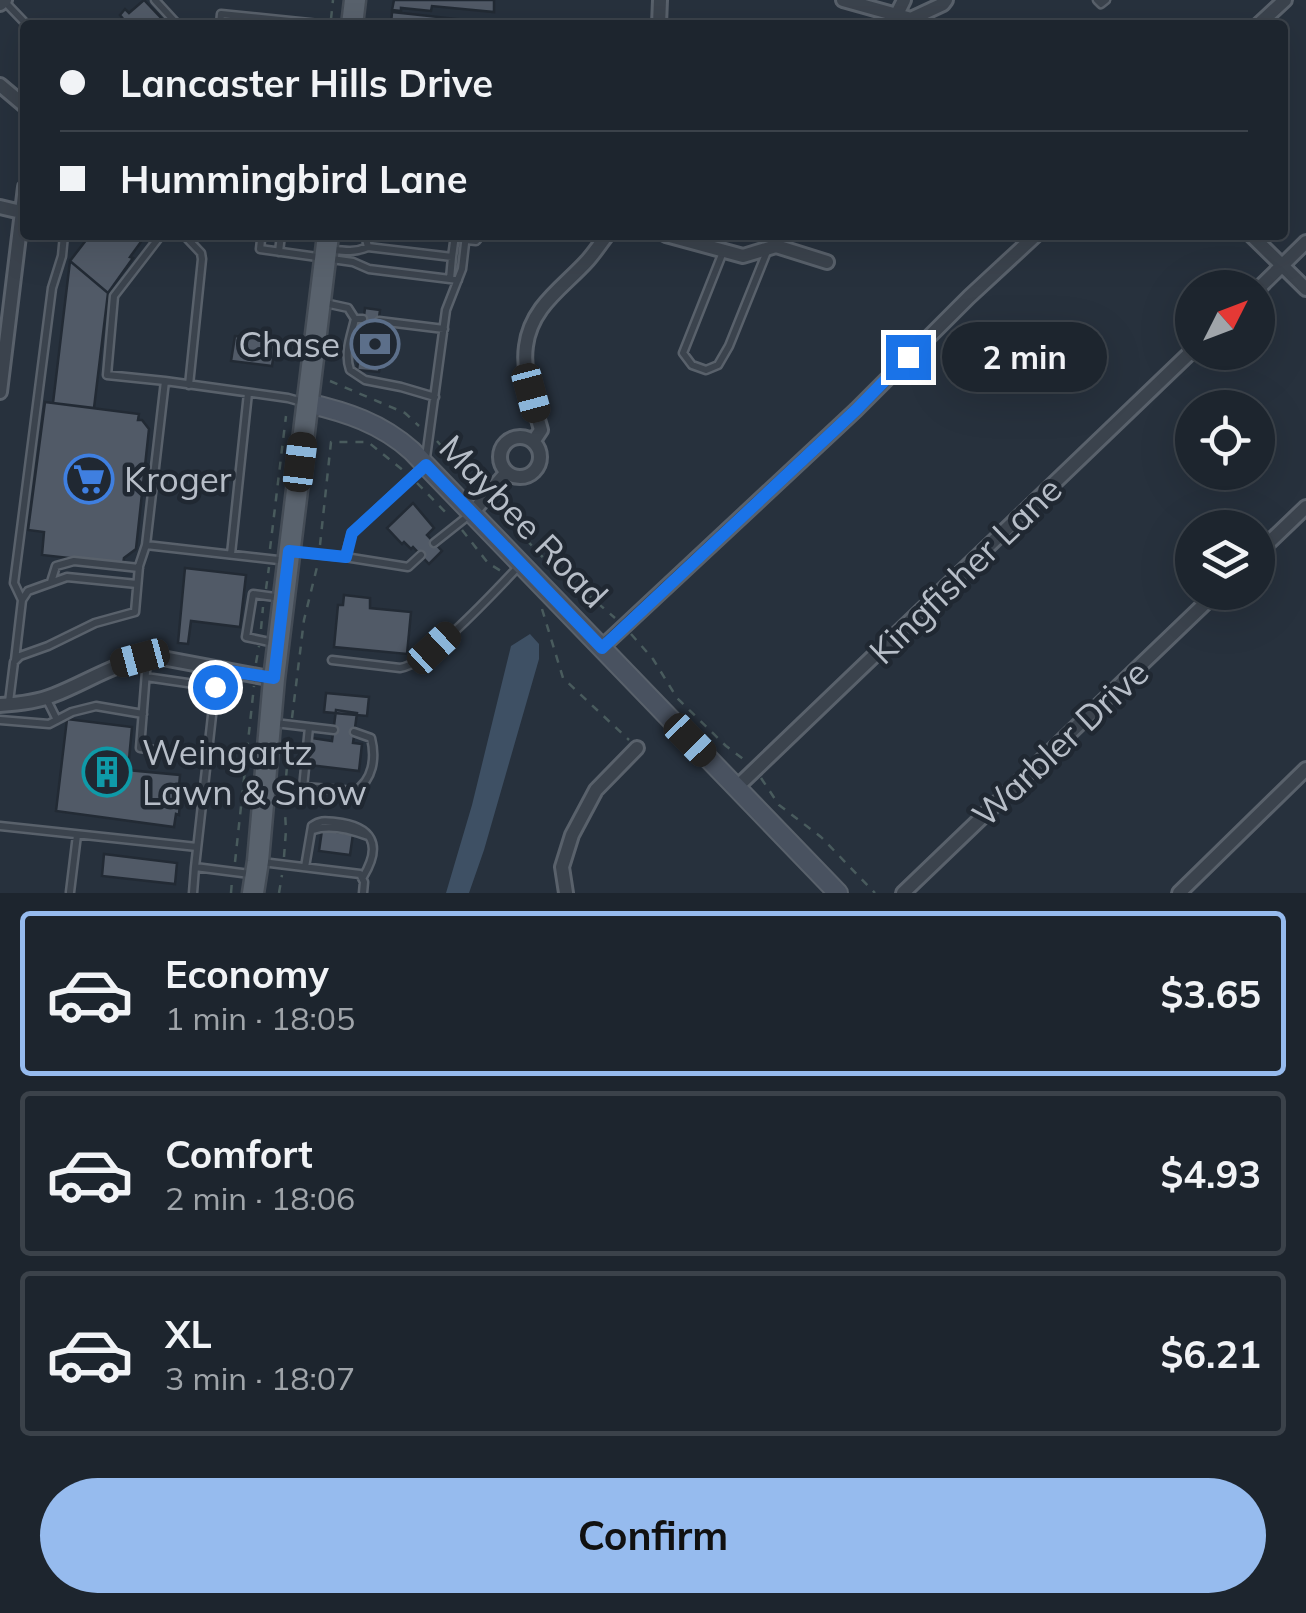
<!DOCTYPE html>
<meta charset="utf-8">
<style>
body{margin:0;font-family:Mulish,sans-serif;background:#252d36;color:#f1f3f6;height:100vh;display:flex;flex-direction:column;font-size:38px;white-space:nowrap}
*{box-sizing:border-box;margin:0}
p{font-size:32px;color:#a0a5aa}
.icon{flex:none;width:55px;height:55px;fill:none;stroke:currentColor;stroke-width:2;stroke-linecap:round;stroke-linejoin:round}
.map{position:relative;height:893px;overflow:hidden}
.panel{display:flex;flex-direction:column;background:#1d252e;flex:1}
.panel>*{flex:none}
.hud{position:absolute;left:20px;top:20px;width:1268px;height:220px;border-radius:10px;box-shadow:0 10px 40px #0002,0 0 0 2px #3b424a;display:grid;align-content:center;height:220px;padding:0 40px;background:#1d252e}
.needle{width:65px;rotate:48deg}
.fabs{position:absolute;left:1175px;top:270px;display:grid;gap:20px}
.fabs a{display:grid;place-items:center;width:100px;height:100px;border-radius:50%;background:#1d252e;box-shadow:0 10px 40px #0002,0 0 0 2px #3b424a;font-size:50px}
.end{position:absolute;width:45px;height:45px;margin:-22px;border:12px solid #1a73e8;background:#fff;box-shadow:0 0 0 5px #fff}
.from{border-radius:50%}
.bubble{position:absolute;height:70px;border-radius:35px;background:#1d252e;box-shadow:0 10px 40px #0002,0 0 0 2px #3b424a;font-size:32px;font-weight:700;line-height:70px;text-align:center}
.car{position:absolute;width:30px;height:60px;margin:-30px -15px;border-radius:12px;box-shadow:0 0 8px 2px #0007;background:linear-gradient(#222 24%,#8ab4d8 0 40%,#222 0 76%,#8ab4d8 0 86%,#222 0)}
.hud b{display:flex;align-items:center;gap:35px;height:95px;font-size:38px}
.hud b+b{border-top:2px solid #3b424a}
.hud i{width:25px;height:25px;background:#f1f3f6}
ul{padding:18px 0 0;list-style:none}
li{display:flex;align-items:center;gap:30px;height:165px;margin:0 20px 15px;padding:0 20px;border:5px solid #3b424a;border-radius:10px}
li div{flex:1}
li b{display:block;font-size:38px}
li em{font-style:normal;font-weight:700}
li.current{border-color:#96bbee}
li>.icon{width:90px;height:90px;stroke-width:1.5}
.primary-button{display:flex;gap:20px;margin-top:auto;padding:20px 40px}
.primary-button a{flex:1;height:115px;border-radius:60px;background:#96bbee;color:#111;font-size:40px;font-weight:700;line-height:115px;text-align:center}
.map>svg:first-child{display:block}
</style>
<div class="map">
<svg width="1306" height="893" viewBox="0 0 1306 893">
<rect width="100%" height="100%" fill="#27313d"/>
<!-- water -->
<path fill="#3e5064" d="M530,634l9,10v15l-55,191 -15,43h-23l26,-88 39,-159z"/>
<!-- building -->
<path fill="#515a67" stroke="#222a34" stroke-width="2.5" d="M144,0l18,19 -3,3 3,3h-44l6,-5 -4,-5 5,-6 4,4z
M394,0h100v12l-62,-6 -1,5 -30,-3v3l-9,-1z
M392,12l65,7 -1,6h-65z
M90,235h56l-16,22 3,1 -25,35 -38,-32z
M70,261l38,32 -14,115 -41,-5z
M365,308l15,2 -3,24 14,2 -2,22 -7,-1 -3,15 -22,-2z
M235,336l41,4 -4,26 -41,-5z
M45,402l94,12 -1,6h4l7,9 -13,120 -12,9 -1,6 -81,-9 2,-23 -16,-2z
M413,503l21,25 -7,7 15,16 -13,13 -16,-17 -2,2 -7,-7 -2,2 -15,-16z
M185,568l61,7 -6,52 -49,-6 -3,23 -10,-1z
M344,595l26,3v10l41,4 -4,42 -73,-7 4,-42h5z
M326,693l43,4 -2,19 -43,-4z
M336,710l21,3 -4,30 9,1 -3,27 -50,-6 3,-27 20,3z
M67,719l65,8 -4,43 52,5 -1,12 2,1 -2,27 -3,-1 -2,13 -118,-16z
M322,830l31,4 -3,21 -31,-4z
M104,854l73,9 -2,21 -73,-8z"/>
<g fill="none" stroke-linecap="round" stroke-linejoin="round">
<!-- service casing -->
<g stroke="#59616b" stroke-width="11">
<path id="service" d="M155,0l23,25
M1097,0l4,4 5,-4
M5,2l22,23
M220,25l1,-11 108,11
M161,235l-47,61 -7,79 58,6
M184,235l17,18 1,6 -13,126
M259,235l2,5 -1,9 93,13 16,7 89,11
M466,240l10,1 5,-6
M368,247l84,10 -2,22
M328,249c16,2 26,4 40,-2l-3,-12
M279,252l2,-17
M723,252l-40,101 9,12 14,5 12,-5 11,-19 39,-97
M452,257l3,-22
M325,303l23,5 7,11h8
M355,319c-4,17 -11,34 -5,51l15,10 36,7 34,10
M379,321l65,8
M434,543l34,-27
M146,545l141,16
M295,552l50,5 7,-24 73,-68 21,-155 16,-41 4,-34
M231,554l17,-161
M345,557l63,10 13,-12
M51,582l5,-16 18,-5 65,7
M22,600l-8,-17 38,-295 10,-32 2,-21
M274,643l-28,-6 7,-43 29,4
M147,659l-7,89 67,9
M15,660l7,-60 6,-9 39,-14 70,7
M332,660l68,8c29,-4 97,-79 120,-103
M217,671l-22,196 55,7
M146,677l69,10
M46,698l11,22
M9,702l5,-40 6,-6 28,-10 47,-23 40,-11 4,-46 7,-21 19,-164 123,17 18,5
M0,720l49,4 23,-12 24,-6 47,8
M275,723l59,7
M266,784l89,7c18,-11 21,-33 16,-53l-17,-6
M303,788l6,-61
M0,826l197,21
M313,830c16,-6 39,0 55,6
M262,862l98,12 4,8 -1,11
M305,867l7,-41c8,-6 13,-5 23,-4 37,4 48,22 28,55
M70,892l7,-57
M193,893l2,-26"/>
</g>
<!-- minor casing -->
<g stroke="#59616b" stroke-width="18">
<path id="minor" d="M843,0l68,19 32,-15 3,-4
M0,4l5,-4
M896,16l8,-16
M659,25l1,-25
M1258,25l27,-25
M0,85l25,21
M0,207l21,5
M666,235l77,21 33,-10 51,16
M1251,235l55,54
M1258,289l48,-47
M0,392l25,-205
M500 457a20 20 0 1 1 40 0a20 20 0 1 1-40 0Z
M533,442l8,-12c-7,-26 -19,-56 -15,-84 5,-40 38,-59 62,-86 7,-8 13,-17 19,-25
M472,513l35,-41
M1258,553l48,-46
M601,648l255,-238 113,-113 67,-62
M0,705c19,-1 37,-3 54,-10 36,-14 64,-35 103,-38l117,22
M736,788l456,-437
M566,893l-4,-26 10,-32 24,-45 41,-42
M903,893l314,-301
M1179,893l127,-124"/>
</g>
<!-- secondary casing -->
<g stroke="#59616b" stroke-width="22">
<path id="secondary" d="M307,403c39,9 74,20 105,48l426,442"/>
</g>
<!-- primary casing -->
<g stroke="#444c56" stroke-width="25">
<path id="primary" d="M352,25l3,-25
M253,893l5,-32 16,-182 54,-444"/>
</g>
<!-- path -->
<path stroke="#495b5d" stroke-width="2.5" stroke-dasharray="8 8" stroke-linecap="butt" d="M331,19l2,-19
M330,381l75,32 14,13
M437,441l41,47
M417,483l33,34
M493,505l64,67 29,21 29,25
M462,530l26,33 13,8
M320,545l11,-103h37l36,29
M270,549l16,-133
M266,589l3,-22
M542,609l21,69 66,62
M261,629l2,-22
M631,634l22,25 24,39 49,48 20,15
M256,663l3,-17
M292,718l12,-98 14,-57
M286,777l4,-41
M761,778l18,27 42,32 54,56
M284,857l2,-27 -2,-35
M235,862l19,-176
M231,893l1,-13
M279,893l3,-18"/>
<!-- service -->
<use href="#service" stroke="#3b434d" stroke-width="6"/>
<!-- minor -->
<use href="#minor" stroke="#3b434d" stroke-width="12"/>
<!-- secondary -->
<use href="#secondary" stroke="#495260" stroke-width="18"/>
<!-- primary -->
<use href="#primary" stroke="#59626d" stroke-width="20"/>
</g>
<g fill="none" stroke-linecap="round" stroke-linejoin="round">
<!-- route -->
<path stroke="#1a73e8" stroke-width="12" d="M215,687l2,-18 57,9 15,-127 57,6 6,-24 74,-68 176,183 254,-238 52,-53"/>
</g>
<!-- icons -->
<defs>
<g id="bank-ring" transform="scale(2.5)"><circle r="9.5" fill="#202832" stroke="#5c6f8a" stroke-width="1.5"/><path d="M-6-4H6V4H-6ZM0-2.3a2.3 2.3 0 1 0 0 4.6a2.3 2.3 0 1 0 0-4.6Z" fill="#5c6f8a"/></g>
<g id="supermarket-ring" transform="scale(2.5)"><circle r="9.5" fill="#202832" stroke="#3f7fe0" stroke-width="1.5"/><path d="M-6-5.5h2.5l.6 2H6L4.5 2H-2.5L-4.4-4H-6ZM-1.5 3.2a1.3 1.3 0 1 0 .1 0ZM3 3.2a1.3 1.3 0 1 0 .1 0Z" fill="#3f7fe0"/></g>
<g id="building-ring" transform="scale(2.5)"><circle r="9.5" fill="#202832" stroke="#0f9aa8" stroke-width="1.5"/><path d="M-4-6H4V6H1V3H-1V6H-4ZM-2.5-4.3h1.7v1.8h-1.7ZM.8-4.3h1.7v1.8H.8ZM-2.5-1h1.7V.8h-1.7ZM.8-1h1.7V.8H.8Z" fill="#0f9aa8"/></g>
</defs>
<g fill-rule="evenodd">
<use href="#bank-ring" x="375" y="344"/>
<use href="#supermarket-ring" x="89" y="479"/>
<use href="#building-ring" x="107" y="772"/>
</g>
<g text-anchor="middle" dominant-baseline="central" stroke-width="9" stroke-linejoin="round" paint-order="stroke">
<!-- poi labels -->
<g font-size="35" fill="#b7bec8" stroke="#202832" text-anchor="start">
<text x="340" y="344" text-anchor="end">Chase</text>
<text x="124" y="479">Kroger</text>
<text x="142" y="752">Weingartz<tspan x="142" dy="40">Lawn &amp; Snow</tspan></text>
</g>
<!-- street labels -->
<g font-size="35" fill="#b7bec8" stroke="#202832">
<text transform="translate(524 521) rotate(46)">Maybee Road</text>
<text transform="translate(965 570) rotate(-44)">Kingfisher Lane</text>
<text transform="translate(1060 743) rotate(-43)">Warbler Drive</text>
</g>
</g>
</svg>
<div class="fabs">
<a><svg class="needle" viewBox="-14 -14 28 28"><path d="M0-13l5 13h-10z" fill="#e53935"/><path d="M0 13l5-13h-10z" fill="#a0a5aa"/></svg></a>
<a><svg class="icon" aria-label="locate" viewBox="0 0 24 24"><circle cx="12" cy="12" r="6"/><path d="M12 2v4M12 18v4M2 12h4M18 12h4"/></svg></a>
<a><svg class="icon" aria-label="layers" viewBox="0 0 24 24"><path d="M12 4l9 5-9 5-9-5zM3 14l9 5 9-5"/></svg></a>
</div>
<i class="end from" style="left:215px;top:687px"></i>
<i class="end" style="left:908px;top:357px"></i>
<div class="bubble" style="left:942px;top:322px;width:165px">2 min</div>
<i class="car" style="left:531px;top:393px;rotate:165deg"></i>
<i class="car" style="left:300px;top:462px;rotate:7deg"></i>
<i class="car" style="left:434px;top:648px;rotate:47deg"></i>
<i class="car" style="left:140px;top:658px;rotate:255deg"></i>
<i class="car" style="left:690px;top:740px;rotate:136deg"></i>
<div class="hud">
<b><i class="from"></i>Lancaster Hills Drive</b>
<b><i></i>Hummingbird Lane</b>
</div>
</div>
<section class="panel">
<ul>
<li class="current"><svg class="icon" aria-label="car" viewBox="0 0 24 24"><path d="M5 17H2v-5l4-1 3-4h7l3 4 3 1v5h-3M9 17h6M6 11h13"/><circle cx="7" cy="17" r="2"/><circle cx="17" cy="17" r="2"/></svg><div><b>Economy</b><p>1 min · 18:05</p></div><em>$3.65</em></li>
<li><svg class="icon" aria-label="car" viewBox="0 0 24 24"><path d="M5 17H2v-5l4-1 3-4h7l3 4 3 1v5h-3M9 17h6M6 11h13"/><circle cx="7" cy="17" r="2"/><circle cx="17" cy="17" r="2"/></svg><div><b>Comfort</b><p>2 min · 18:06</p></div><em>$4.93</em></li>
<li><svg class="icon" aria-label="car" viewBox="0 0 24 24"><path d="M5 17H2v-5l4-1 3-4h7l3 4 3 1v5h-3M9 17h6M6 11h13"/><circle cx="7" cy="17" r="2"/><circle cx="17" cy="17" r="2"/></svg><div><b>XL</b><p>3 min · 18:07</p></div><em>$6.21</em></li>
</ul>
<div class="primary-button"><a>Confirm</a></div>
</section>
